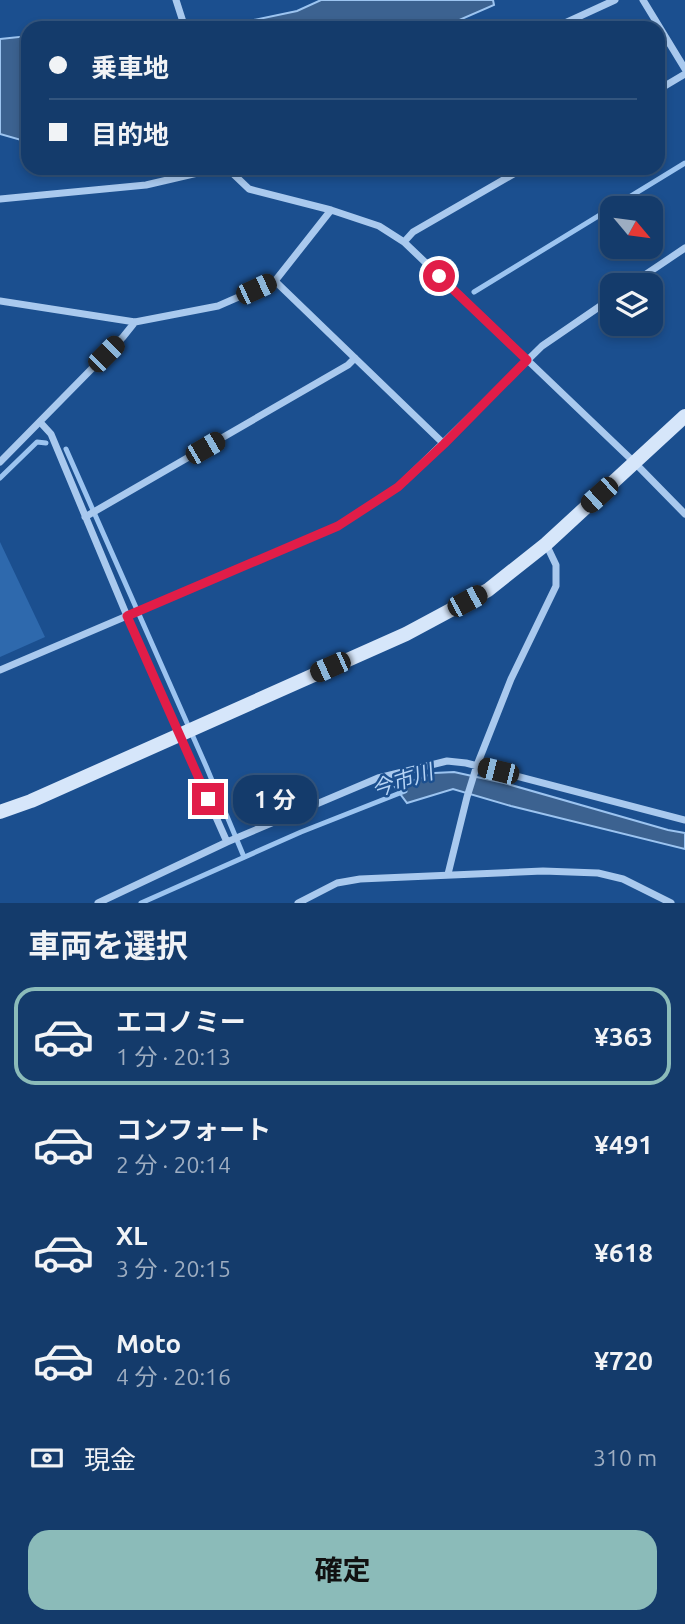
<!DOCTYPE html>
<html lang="ja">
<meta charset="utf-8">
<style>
body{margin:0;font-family:Ubuntu,"Noto Sans JP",sans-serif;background:#1d4271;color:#f1f3f6;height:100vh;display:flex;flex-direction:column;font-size:26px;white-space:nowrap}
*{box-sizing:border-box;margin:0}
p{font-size:23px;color:#9dadc1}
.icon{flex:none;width:38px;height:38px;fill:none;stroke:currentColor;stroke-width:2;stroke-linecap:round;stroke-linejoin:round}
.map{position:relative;height:903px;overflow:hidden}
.sheet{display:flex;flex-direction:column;background:#143b6b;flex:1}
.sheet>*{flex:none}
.hud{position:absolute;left:21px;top:21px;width:644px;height:154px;border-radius:21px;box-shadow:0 4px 10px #0003,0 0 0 2px #33557e;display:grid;align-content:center;height:154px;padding:0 28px;background:#143b6b}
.needle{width:46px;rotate:119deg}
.controls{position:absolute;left:600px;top:196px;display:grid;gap:14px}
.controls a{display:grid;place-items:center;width:63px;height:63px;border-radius:14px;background:#143b6b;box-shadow:0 4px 10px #0003,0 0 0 2px #33557e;font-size:35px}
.end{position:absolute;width:32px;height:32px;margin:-16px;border:9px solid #e11d48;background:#fff;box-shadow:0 0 0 4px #fff}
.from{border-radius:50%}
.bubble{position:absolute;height:49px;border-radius:21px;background:#143b6b;box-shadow:0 4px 10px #0003,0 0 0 2px #33557e;font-size:23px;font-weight:700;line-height:49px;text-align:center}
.car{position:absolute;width:21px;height:42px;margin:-21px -10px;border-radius:9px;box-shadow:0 0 5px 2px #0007;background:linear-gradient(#222 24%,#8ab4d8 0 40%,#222 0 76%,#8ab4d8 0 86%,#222 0)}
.hud b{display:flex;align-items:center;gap:24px;height:66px;font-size:26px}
.hud b+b{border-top:2px solid #33557e}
.hud i{width:18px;height:18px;background:#f1f3f6}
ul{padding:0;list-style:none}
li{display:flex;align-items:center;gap:21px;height:98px;margin:0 14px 10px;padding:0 14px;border:4px solid transparent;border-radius:21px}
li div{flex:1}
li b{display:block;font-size:26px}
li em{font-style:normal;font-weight:700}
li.selected{border-color:#8bbbb9}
li>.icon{width:63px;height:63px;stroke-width:1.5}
h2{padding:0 28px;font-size:32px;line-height:84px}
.pay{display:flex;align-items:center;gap:18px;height:77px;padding:0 28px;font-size:26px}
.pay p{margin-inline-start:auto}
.primary-button{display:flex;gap:14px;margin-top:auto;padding:14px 28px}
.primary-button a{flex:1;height:80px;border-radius:21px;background:#8bbbb9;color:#111;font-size:28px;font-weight:700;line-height:80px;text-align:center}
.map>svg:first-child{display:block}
</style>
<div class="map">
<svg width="685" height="903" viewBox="0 0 685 903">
<rect width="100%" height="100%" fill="#1b4f8f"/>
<!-- green -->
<path fill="#2e69ad" d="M0,542l45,95 -45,20z"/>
<!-- water -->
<path fill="#3c6290" stroke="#9cc4f0" stroke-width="2" d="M321,0h172l1,5 -53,23h-225l81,-17z
M28,36v106l-28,-8v-95z
M454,772l50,11 164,47 17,3v16l-174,-43 -58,-17 -46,14 -12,-16 39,-14z"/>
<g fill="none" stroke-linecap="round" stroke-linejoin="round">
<!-- stream -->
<path stroke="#9cc4f0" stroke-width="5" d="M474,292l211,-129
M66,449l140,317 38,91
M0,478l37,-36 9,1
M141,903l160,-71 104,-41"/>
<!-- street -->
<path stroke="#a9c9ee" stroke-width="7" d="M176,0l9,28
M643,0l42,69
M554,28l61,-28
M658,90l27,-16
M227,168l22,21 82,21 48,16 25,16 230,220 51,52
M0,199l146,-14 73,-17
M404,242l9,-10 111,-64
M275,281l169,163
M630,285l55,-37
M0,301l135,21 83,-16 57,-25 56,-71
M40,422l11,12 76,182 100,226 -129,61
M0,462l123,-125 12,-15
M85,517l263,-152 7,-7
M0,670l338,-144 60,-39 144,-141 70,-48
M227,842l151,-64 69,-17 19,2 219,57
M448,874l19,-77 10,-32 34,-86 45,-93v-21l-10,-21
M298,903l39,-20 23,-4 183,-8 55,2 25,6 48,24"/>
<!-- secondary -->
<path stroke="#d6e6fa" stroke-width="14" d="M0,812l31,-11 375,-167 82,-44 58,-46 139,-128"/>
</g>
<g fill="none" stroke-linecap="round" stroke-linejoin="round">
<!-- route -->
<path stroke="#e11d48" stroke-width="9" d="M208,799l-81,-183 211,-90 60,-39 46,-43 83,-84 -88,-84"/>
</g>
<g text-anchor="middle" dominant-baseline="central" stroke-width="5" stroke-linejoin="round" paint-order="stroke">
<!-- water labels -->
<g font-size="21" font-style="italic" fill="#b5d3f5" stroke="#1b4f8f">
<text transform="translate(402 780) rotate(-18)">今市川</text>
</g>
</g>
</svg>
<div class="controls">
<a><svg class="needle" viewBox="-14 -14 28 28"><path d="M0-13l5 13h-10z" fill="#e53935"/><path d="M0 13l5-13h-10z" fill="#9dadc1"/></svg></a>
<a><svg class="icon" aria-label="layers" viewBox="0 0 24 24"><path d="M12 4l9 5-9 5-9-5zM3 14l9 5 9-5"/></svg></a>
</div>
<i class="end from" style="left:439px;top:276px"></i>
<i class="end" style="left:208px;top:799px"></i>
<div class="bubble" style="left:233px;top:775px;width:84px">1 分</div>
<i class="car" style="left:256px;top:289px;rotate:65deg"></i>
<i class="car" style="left:106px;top:354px;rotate:45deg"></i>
<i class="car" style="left:205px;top:448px;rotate:60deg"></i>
<i class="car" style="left:599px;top:495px;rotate:228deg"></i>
<i class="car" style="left:467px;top:601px;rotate:62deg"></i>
<i class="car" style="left:330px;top:667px;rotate:246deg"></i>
<i class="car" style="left:498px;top:771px;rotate:284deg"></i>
<div class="hud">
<b><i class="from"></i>乗車地</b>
<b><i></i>目的地</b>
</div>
</div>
<section class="sheet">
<h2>車両を選択</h2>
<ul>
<li class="selected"><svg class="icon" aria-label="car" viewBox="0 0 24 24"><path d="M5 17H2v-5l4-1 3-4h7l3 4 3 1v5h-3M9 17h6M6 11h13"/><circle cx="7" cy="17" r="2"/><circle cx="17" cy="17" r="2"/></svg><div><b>エコノミー</b><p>1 分 · 20:13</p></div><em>¥363</em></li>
<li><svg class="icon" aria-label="car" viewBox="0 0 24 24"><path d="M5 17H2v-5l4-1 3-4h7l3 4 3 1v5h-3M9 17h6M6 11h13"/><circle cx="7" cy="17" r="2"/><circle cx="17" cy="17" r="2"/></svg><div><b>コンフォート</b><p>2 分 · 20:14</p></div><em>¥491</em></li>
<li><svg class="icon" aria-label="car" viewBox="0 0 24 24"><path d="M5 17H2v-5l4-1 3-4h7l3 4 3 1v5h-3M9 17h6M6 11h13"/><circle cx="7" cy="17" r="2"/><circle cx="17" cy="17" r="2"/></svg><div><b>XL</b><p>3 分 · 20:15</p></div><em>¥618</em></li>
<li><svg class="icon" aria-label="car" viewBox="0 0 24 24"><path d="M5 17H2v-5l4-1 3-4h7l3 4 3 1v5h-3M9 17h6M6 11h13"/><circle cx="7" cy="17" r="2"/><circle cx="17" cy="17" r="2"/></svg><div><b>Moto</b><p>4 分 · 20:16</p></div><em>¥720</em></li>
</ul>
<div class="pay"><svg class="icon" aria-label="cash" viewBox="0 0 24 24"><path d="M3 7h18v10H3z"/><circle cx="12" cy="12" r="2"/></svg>現金<p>310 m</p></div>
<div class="primary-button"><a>確定</a></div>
</section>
